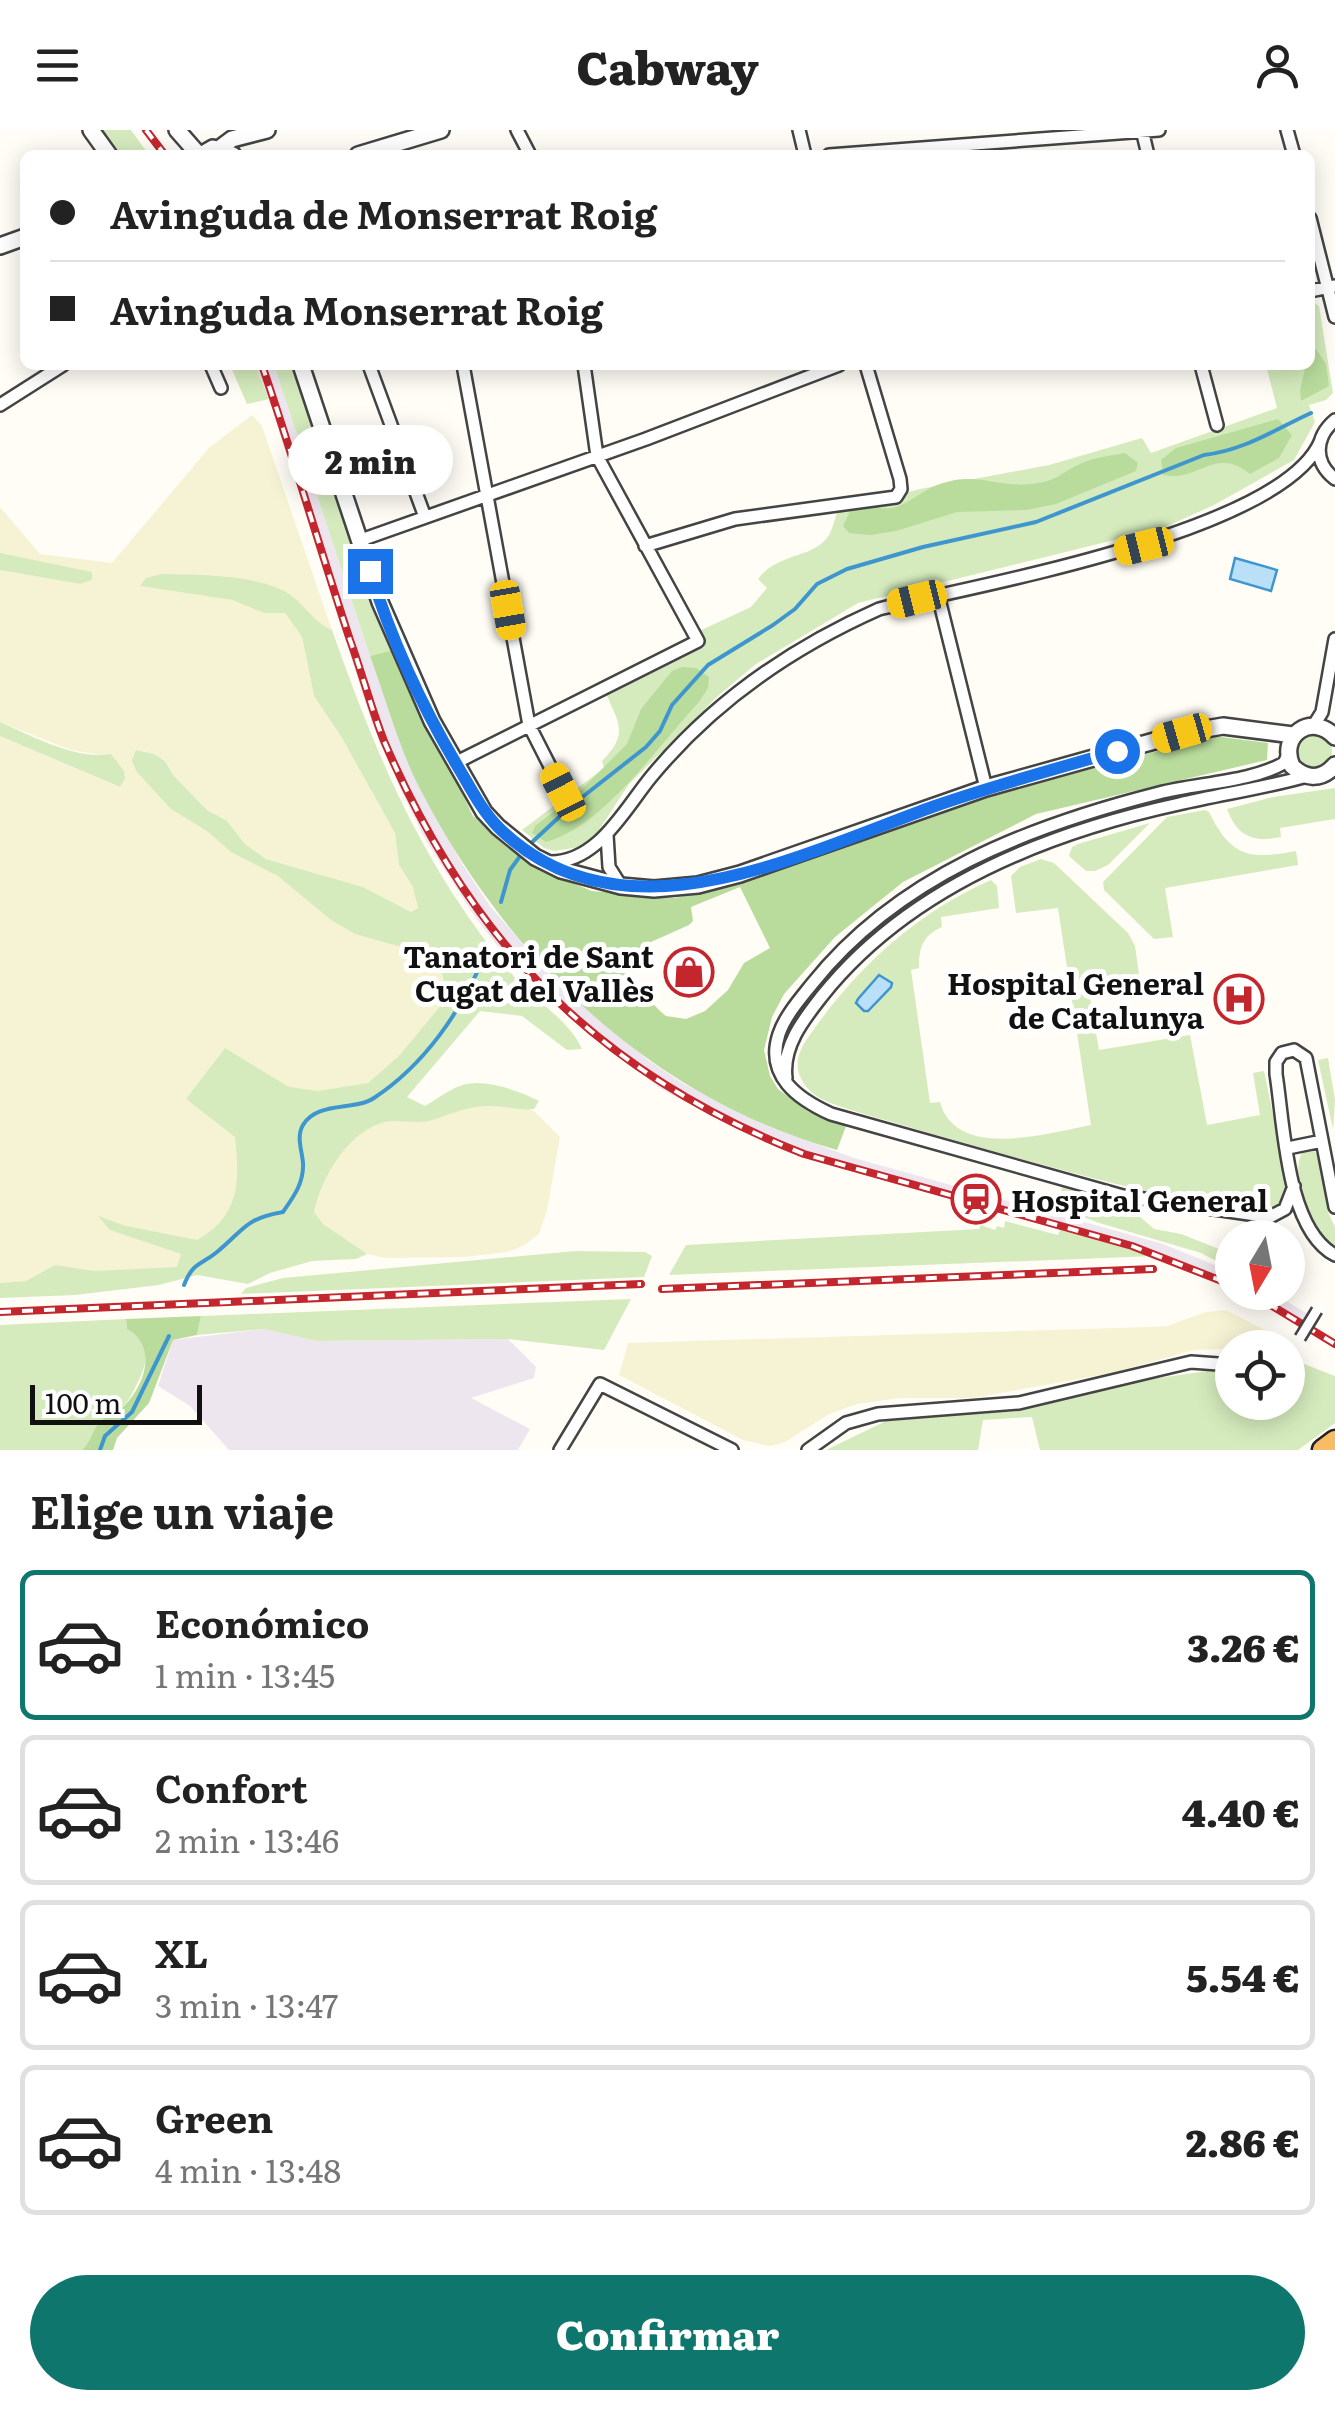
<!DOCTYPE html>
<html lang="es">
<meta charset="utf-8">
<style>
body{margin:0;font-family:Literata,serif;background:#f6f6f6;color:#222;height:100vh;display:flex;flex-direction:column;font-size:38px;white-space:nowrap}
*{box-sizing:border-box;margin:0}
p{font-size:32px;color:#767676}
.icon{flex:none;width:55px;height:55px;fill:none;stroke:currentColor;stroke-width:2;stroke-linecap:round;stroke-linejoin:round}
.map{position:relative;height:1320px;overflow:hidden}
.side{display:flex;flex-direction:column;background:#fff;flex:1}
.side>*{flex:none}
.hud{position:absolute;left:20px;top:20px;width:1295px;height:220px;border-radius:15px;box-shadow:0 5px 25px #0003;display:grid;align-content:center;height:220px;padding:0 30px;background:#fff}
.needle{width:65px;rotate:190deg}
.buttons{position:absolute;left:1215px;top:1090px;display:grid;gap:20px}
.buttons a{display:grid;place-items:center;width:90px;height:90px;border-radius:50%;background:#fff;box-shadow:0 5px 25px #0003;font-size:50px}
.scale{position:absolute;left:30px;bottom:25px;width:172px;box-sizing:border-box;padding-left:10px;border:5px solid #111;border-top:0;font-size:28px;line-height:35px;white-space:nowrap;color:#111;-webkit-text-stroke:8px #fff;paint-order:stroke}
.end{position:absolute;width:45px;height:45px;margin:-22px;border:12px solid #1a73e8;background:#fff;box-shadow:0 0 0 5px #fff}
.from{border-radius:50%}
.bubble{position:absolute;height:70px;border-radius:35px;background:#fff;box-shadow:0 5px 25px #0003;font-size:32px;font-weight:800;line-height:70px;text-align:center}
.car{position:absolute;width:30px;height:60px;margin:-30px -15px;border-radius:12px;box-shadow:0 0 8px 2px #0007;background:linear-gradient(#f5c518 24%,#345 0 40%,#f5c518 0 76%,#345 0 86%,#f5c518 0)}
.hud b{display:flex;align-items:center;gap:35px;height:95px;font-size:38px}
.hud b+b{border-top:2px solid #e0e0e0}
.hud i{width:25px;height:25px;background:#222}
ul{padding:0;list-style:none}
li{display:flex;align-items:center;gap:30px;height:150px;margin:0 20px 15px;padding:0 10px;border:5px solid #e0e0e0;border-radius:15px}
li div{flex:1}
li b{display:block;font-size:38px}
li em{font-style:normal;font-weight:800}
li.selected{border-color:#0f766e}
li>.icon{width:90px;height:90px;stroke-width:1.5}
h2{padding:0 30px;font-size:45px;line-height:120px}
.primary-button{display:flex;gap:20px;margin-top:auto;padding:20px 30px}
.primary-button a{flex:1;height:115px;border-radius:60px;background:#0f766e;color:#fff;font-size:40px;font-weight:800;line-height:115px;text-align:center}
header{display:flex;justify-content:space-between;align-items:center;height:130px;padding:0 30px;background:#fff;font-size:45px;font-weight:800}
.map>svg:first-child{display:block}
</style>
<header><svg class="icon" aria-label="menu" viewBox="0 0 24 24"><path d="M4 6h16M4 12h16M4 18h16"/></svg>Cabway<svg class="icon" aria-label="person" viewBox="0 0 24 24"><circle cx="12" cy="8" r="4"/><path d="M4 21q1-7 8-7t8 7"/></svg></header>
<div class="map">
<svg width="1335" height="1320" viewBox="0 0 1335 1320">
<rect width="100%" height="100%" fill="#fffdf5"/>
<!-- industrial -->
<path fill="#eee6ef" d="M255,235h19l96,291 47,126 44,80 29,44 67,77 91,77 36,24 89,44 81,30 309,86 69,28v17l-76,-33 -345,-96 -88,-38 -65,-35 -110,-88 -41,-41 -32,-41 -50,-78 -23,-47 -30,-69 -101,-318z
M1239,1163h33l38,22 -8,12z
M264,1199l52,12 192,-2 28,28 -2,11 -63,20 59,31 -12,21h-289l-39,-44 -32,-20 15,-46z"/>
<!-- farmland -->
<path fill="#f6f3d4" d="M252,285l10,11 70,204 -5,8 -25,-28 -108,-21 91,24 17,24 12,59 28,42 53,95 4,32 16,25 3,18 -7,4 -48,-25 -97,-28 -21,-15 -18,-23 -20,-11 -33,-34 -9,-16 -23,-10 41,64 244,137 16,14 9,29 -66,82 -145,62 1,47 -11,33 -40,35 -12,18 -179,12v-547l119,51 6,-8 -24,-24 -30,-5 -71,-28v-152l80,14 11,-4 -91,-23v-50l40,47 72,9 97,-115z
M452,974l65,1 17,6 26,26 -13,73 -8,24 -16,12 -16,6 -42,5 -80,1 -27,-6 -49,-39 10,-27 24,-44 33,-23z
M1226,1180l54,28 -7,9 -79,3 -82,23 -139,25h-74l-42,6 -28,10 -44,28 -15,4 -27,-6 -124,-65 9,-32 521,-16 18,-1 39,-14z"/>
<!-- green -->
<path fill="#d5ebbd" d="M103,0h28l18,25h-28l-12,-12z
M1310,170l9,6 14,87 -7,7 -17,5 6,17 -21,38 -80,45 -51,23 -305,75 -102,61 -37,31 -90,89 -34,52 -15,11 -26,4 -10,-3 -22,-18 82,-62 -2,-7c29,-30 15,-38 2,-73l90,-44 1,-11 56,-26 16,-19 -9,-9c20,-27 56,-20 71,-44 4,-7 6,-17 9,-25l82,-21 129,-24 93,-27 9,15 126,-45 -11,-43h44z
M230,235h25l14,34 -22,5z
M274,235h22l97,285 -23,6z
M0,423l92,19v8l-12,4 -80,-14z
M162,444c36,1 86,0 120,16 20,9 30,32 50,40 36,102 73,195 135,285 16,23 34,47 52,67 21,22 51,40 63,67l-15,1 -45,-34 -42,-5 -73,86 18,9c11,-6 23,-16 35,-20 22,-9 60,5 79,15l-5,8c-16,2 -31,-4 -47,-3 -22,0 -39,10 -59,15 -15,3 -32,-2 -47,2 -34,11 -60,55 -67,89l9,12 44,30 -11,5 -44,2 -42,12 -22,11 -51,-9 -38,10 -84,10 -75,3v-15l26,-2 29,-16 39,6 83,-4 4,-13 -71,-24 -12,-14 28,10 71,14c43,-24 43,-59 38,-103l-49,-38 39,-51 64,39 29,4 50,-8 31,-27 43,-52 3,-15 -3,-17 -19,-19 -68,-19 -24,-14 -53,-44 -47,-24 -24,-21 -36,-22 -35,-38 -4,-11 4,-10 18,4 11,7 9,15 33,34 20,11 18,23 21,15 97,28 48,25 7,-4 -5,-21 -14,-22 -4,-32 -53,-95 -28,-42 -12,-59 -17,-24h-21l-31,-13 -93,-14 6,-8z
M0,592c33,14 74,38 111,32l13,17 1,8 -5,8 -120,-51z
M1294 621a19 19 0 1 1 38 0a19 19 0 1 1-38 0Z
M1335,658v31l-55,9 1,9c-28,6 -44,-1 -54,-28l46,-12z
M1205,680l4,2c22,45 40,48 87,39l2,14 -133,23 8,49 -19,2 -50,-49 -1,-8 64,-65z
M1150,693l-42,42 -13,6h-9l-17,-15 3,-9 6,-3z
M1041,729l13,4 74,70 7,13 6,42 -51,9 9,53 91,-15 17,90 53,-10 -7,-42 11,-2 23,111c-1,10 -1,20 -12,26 -35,19 -354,-78 -411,-94 -23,-8 -55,-13 -64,-38 -9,-21 9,-39 20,-55 44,-60 102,-111 171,-141l6,6 2,22 -58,9 1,10c-20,9 -23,21 -23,41l-8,2 19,133 10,-1c16,59 108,31 151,23l-33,-217 -42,5 -5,-37 9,-9z
M1328,928l7,42 -2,29 -15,-69z
M1303,1021h11l4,4 10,57 7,15v22c-5,-3 -10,-6 -14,-10 -15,-16 -31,-70 -18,-88z
M1062,1057l31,9 3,8 42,11 16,14 27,5 48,19 3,3v13l-31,-16 -105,-31 -39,-16z
M1005,1091l53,14 2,-5 94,26 -485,19 17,-30 293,-16 2,-4 14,5 2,-4 7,2z
M576,1121l69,1 7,4 -8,21 -403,17 5,-6 37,-10z
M631,1169l-27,51 -96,-11 -192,2 -52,-12 -67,6 4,-19z
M126,1189l1,10c25,13 21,34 10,55 -4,7 -7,16 -13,21 -17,16 -29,14 -36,42l-6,3h-82v-125z
M1304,1234l31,12v47l-37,27h-258l-8,-33 -49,3 -5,30h-152l60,-29 137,-13 122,-28 69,-10 18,2v30h56v-29l6,-7z"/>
<!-- forest -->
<path fill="#b9dc9c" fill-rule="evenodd" d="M1316,219l10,15 3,22 -28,15 -1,-11 6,-25h4v-12z
M1278,289l14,16 -13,23 -29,16c-34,-29 -53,9 -87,1l-2,-15 15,-12z
M1125,323l13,10 -2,8 -80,33 -29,6 -70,2 -61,19 -26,4 -21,-2 -6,-7 8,-17 19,-5c28,15 45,-12 70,-20 38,-13 57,4 91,0 27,-3 28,-10 49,-20 14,-7 30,-8 45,-11z
M393,520l80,166 56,49 63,26 83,7 64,-14 247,-87 228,-61 54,7 -1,17 -231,54 -133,68 -68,55 -51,57 -12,23 -8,33 6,26 8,13 29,22 39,15 -9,24c-189,-54 -331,-192 -419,-365 -20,-40 -32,-86 -48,-129zM740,757l30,61 -26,15 -16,27 -23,21 -19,8 -20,-3c-16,-13 -35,-37 -37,-58l13,-12 47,-21 4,-4 -2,-14z
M682,537l14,1 13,9 -1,11 -9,14c-41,44 -95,124 -153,140l-14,-9 3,-7 43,-33 49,-49 14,-35 31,-38z
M201,1186l-4,19 -24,5 -24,63 -32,35 -4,12h-31c9,-7 9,-18 17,-27 7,-9 18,-11 26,-18 21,-21 32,-60 2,-76l-1,-10z"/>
<!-- water -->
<path fill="#b9e0f7" stroke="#3f96cf" stroke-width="2.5" d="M1235,428l42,12 -6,21 -41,-12z
M879,845l13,8 -1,4 -23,24h-4l-8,-8 2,-4z"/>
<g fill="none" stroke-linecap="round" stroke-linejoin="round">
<!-- stream -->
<path stroke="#3f96cf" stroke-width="4" d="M529,715l42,-39 75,-59 14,-16 12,-26 36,-40 65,-40 22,-16 22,-25 30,-15 76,-22 113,-25 168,-67c41,-5 70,-25 107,-42
M501,772l9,-32 13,-18
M184,1155c9,-23 16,-19 33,-33 28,-23 27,-33 66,-40 11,-16 21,-29 20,-49 -1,-13 -7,-26 0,-38 14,-24 52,-14 71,-27 50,-33 86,-85 109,-139
M100,1320l5,-14 27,-24 37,-76"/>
<!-- minor casing -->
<g stroke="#444" stroke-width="16">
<path id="minor" d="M517,0l13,25
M799,0l6,25
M1142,0l6,25
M1287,0l7,25
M829,25l330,-25
M1310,88l25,99
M1310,161l25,-5
M211,235l10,23
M369,235l56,152
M463,235l66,360 34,67
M1201,235l16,60
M0,275l63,-40
M1335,290c-20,17 -22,42 0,59
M361,410l285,-101 193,-74
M645,416l90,-27 161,-22 5,-8 -1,-10 -34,-114
M938,465l48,193
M1314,595l8,-13 13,-73
M1288,625l-4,8c-33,19 -87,20 -125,30 -130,33 -261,83 -347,191 -12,15 -27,32 -33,50 -14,42 19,65 52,80l292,82 147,21 15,-8 9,-23
M463,629l235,-118 -101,-185 -13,-91
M607,705l2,32 12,19
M548,732c49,2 76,-52 103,-85 62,-75 140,-129 228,-168 93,-23 405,-77 442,-169
M786,948c-4,-32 18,-59 36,-82 87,-109 224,-163 357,-192 43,-10 86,-16 128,-28
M1288,1018l34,-7
M1335,1077l-29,-149 -12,-8 -12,3 -6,9v12c8,50 10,155 59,181
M1288,1227v-1
M560,1320l40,-66 132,66
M808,1320l38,-27 32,-9 141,-11 172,-41 41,3"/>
</g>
<!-- tertiary casing -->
<g stroke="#444" stroke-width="20">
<path id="tertiary" d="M91,0l18,25
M177,0l22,25
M220,18l12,-9 35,-9
M201,25l12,-7 20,7
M358,25l83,-25
M0,116l25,-9
M301,235l79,237 52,119 52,91 14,15 37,30 26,13 60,16 33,3 44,-4 42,-11 246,-86 197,-55 40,-7 70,9
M1335,607c-23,-25 -57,-2 -43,29 14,14 30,14 43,-1"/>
</g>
<!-- trunk casing -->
<g stroke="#222" stroke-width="25">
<path id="trunk" d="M1323,1320l12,-9"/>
</g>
<!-- minor -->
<use href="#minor" stroke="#fff" stroke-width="11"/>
<!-- tertiary -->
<use href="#tertiary" stroke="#fff" stroke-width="15"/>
<!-- trunk -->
<use href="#trunk" stroke="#f7bc64" stroke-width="20"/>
<!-- rail casing -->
<g stroke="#c4262e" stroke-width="8">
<path id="rail" d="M146,0l19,25
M262,235c31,91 58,184 88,275 12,33 21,68 34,101 87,203 214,332 420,413l328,92 100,39
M662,1159l491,-20
M1249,1162l86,52
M0,1182l641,-28"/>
</g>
<!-- rail -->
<use href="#rail" stroke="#fff" stroke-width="4" stroke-dasharray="11" stroke-linecap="butt"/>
<!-- pedestrian-bridge casing -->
<g stroke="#444" stroke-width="14" stroke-linecap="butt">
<path id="pedestrian-bridge" d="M1300,1208l17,-28"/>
</g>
<!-- pedestrian-bridge -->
<use href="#pedestrian-bridge" stroke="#fff" stroke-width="9"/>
</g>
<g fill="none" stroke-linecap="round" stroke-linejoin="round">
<!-- route -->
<path stroke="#1a73e8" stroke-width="12" d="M370,441c22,71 53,138 91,201 11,19 22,40 38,56 123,120 302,26 436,-22 60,-21 121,-37 182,-55"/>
</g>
<!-- icons -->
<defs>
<g id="shop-ring" transform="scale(2.5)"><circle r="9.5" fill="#fff" stroke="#c4262e" stroke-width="1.5"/><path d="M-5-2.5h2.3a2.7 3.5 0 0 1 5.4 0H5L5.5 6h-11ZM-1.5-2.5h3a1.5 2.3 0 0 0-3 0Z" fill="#c4262e"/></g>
<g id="hospital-ring" transform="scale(2.5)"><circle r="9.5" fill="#fff" stroke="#c4262e" stroke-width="1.5"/><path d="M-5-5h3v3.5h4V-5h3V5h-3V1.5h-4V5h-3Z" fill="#c4262e"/></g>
<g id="station-ring" transform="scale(2.5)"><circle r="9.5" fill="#fff" stroke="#c4262e" stroke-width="1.5"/><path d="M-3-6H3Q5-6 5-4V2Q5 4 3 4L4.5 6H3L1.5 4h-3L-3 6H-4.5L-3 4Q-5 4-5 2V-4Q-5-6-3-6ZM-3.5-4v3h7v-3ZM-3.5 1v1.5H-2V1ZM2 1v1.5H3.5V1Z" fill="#c4262e"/></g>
</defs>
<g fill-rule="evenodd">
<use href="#shop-ring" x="689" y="842"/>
<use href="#hospital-ring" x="1239" y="869"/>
<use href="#station-ring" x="976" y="1069"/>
</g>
<g text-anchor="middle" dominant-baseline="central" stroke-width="10" stroke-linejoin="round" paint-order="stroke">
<!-- poi labels -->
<g font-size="30" font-weight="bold" fill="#111" stroke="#fff" text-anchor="end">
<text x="654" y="825">Tanatori de Sant<tspan x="654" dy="34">Cugat del Vallès</tspan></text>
<text x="1204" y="852">Hospital General<tspan x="1204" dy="34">de Catalunya</tspan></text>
<text x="1011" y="1069" text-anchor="start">Hospital General</text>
</g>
</g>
</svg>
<div class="buttons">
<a><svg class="needle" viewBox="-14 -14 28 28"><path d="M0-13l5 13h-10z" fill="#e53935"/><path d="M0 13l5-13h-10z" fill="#767676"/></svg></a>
<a><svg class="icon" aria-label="locate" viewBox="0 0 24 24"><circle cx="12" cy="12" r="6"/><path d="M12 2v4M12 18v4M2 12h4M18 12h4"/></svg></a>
</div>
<div class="scale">100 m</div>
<i class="end from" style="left:1117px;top:621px"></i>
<i class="end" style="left:370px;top:441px"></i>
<div class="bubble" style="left:288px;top:295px;width:165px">2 min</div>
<i class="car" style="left:1144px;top:416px;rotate:256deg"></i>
<i class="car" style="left:917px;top:469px;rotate:256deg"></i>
<i class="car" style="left:508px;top:480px;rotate:170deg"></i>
<i class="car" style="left:1182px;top:603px;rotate:254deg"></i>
<i class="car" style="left:563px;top:662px;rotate:333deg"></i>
<div class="hud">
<b><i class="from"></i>Avinguda de Monserrat Roig</b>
<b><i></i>Avinguda Monserrat Roig</b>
</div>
</div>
<section class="side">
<h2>Elige un viaje</h2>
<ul>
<li class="selected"><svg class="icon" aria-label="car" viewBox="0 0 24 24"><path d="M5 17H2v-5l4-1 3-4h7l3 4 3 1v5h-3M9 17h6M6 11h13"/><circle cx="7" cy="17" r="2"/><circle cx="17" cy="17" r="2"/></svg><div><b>Económico</b><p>1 min · 13:45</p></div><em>3.26 €</em></li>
<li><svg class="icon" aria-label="car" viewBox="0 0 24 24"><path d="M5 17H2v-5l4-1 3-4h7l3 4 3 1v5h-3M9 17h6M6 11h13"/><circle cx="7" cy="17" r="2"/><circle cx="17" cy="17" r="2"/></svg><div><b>Confort</b><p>2 min · 13:46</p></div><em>4.40 €</em></li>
<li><svg class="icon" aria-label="car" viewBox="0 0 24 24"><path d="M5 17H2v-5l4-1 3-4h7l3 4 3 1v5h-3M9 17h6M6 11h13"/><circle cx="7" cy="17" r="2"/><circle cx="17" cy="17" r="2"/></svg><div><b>XL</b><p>3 min · 13:47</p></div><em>5.54 €</em></li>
<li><svg class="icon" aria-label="car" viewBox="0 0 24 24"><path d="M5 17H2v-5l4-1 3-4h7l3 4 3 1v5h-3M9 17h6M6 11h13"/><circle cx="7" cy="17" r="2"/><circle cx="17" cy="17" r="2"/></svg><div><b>Green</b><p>4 min · 13:48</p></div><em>2.86 €</em></li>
</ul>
<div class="primary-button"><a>Confirmar</a></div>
</section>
